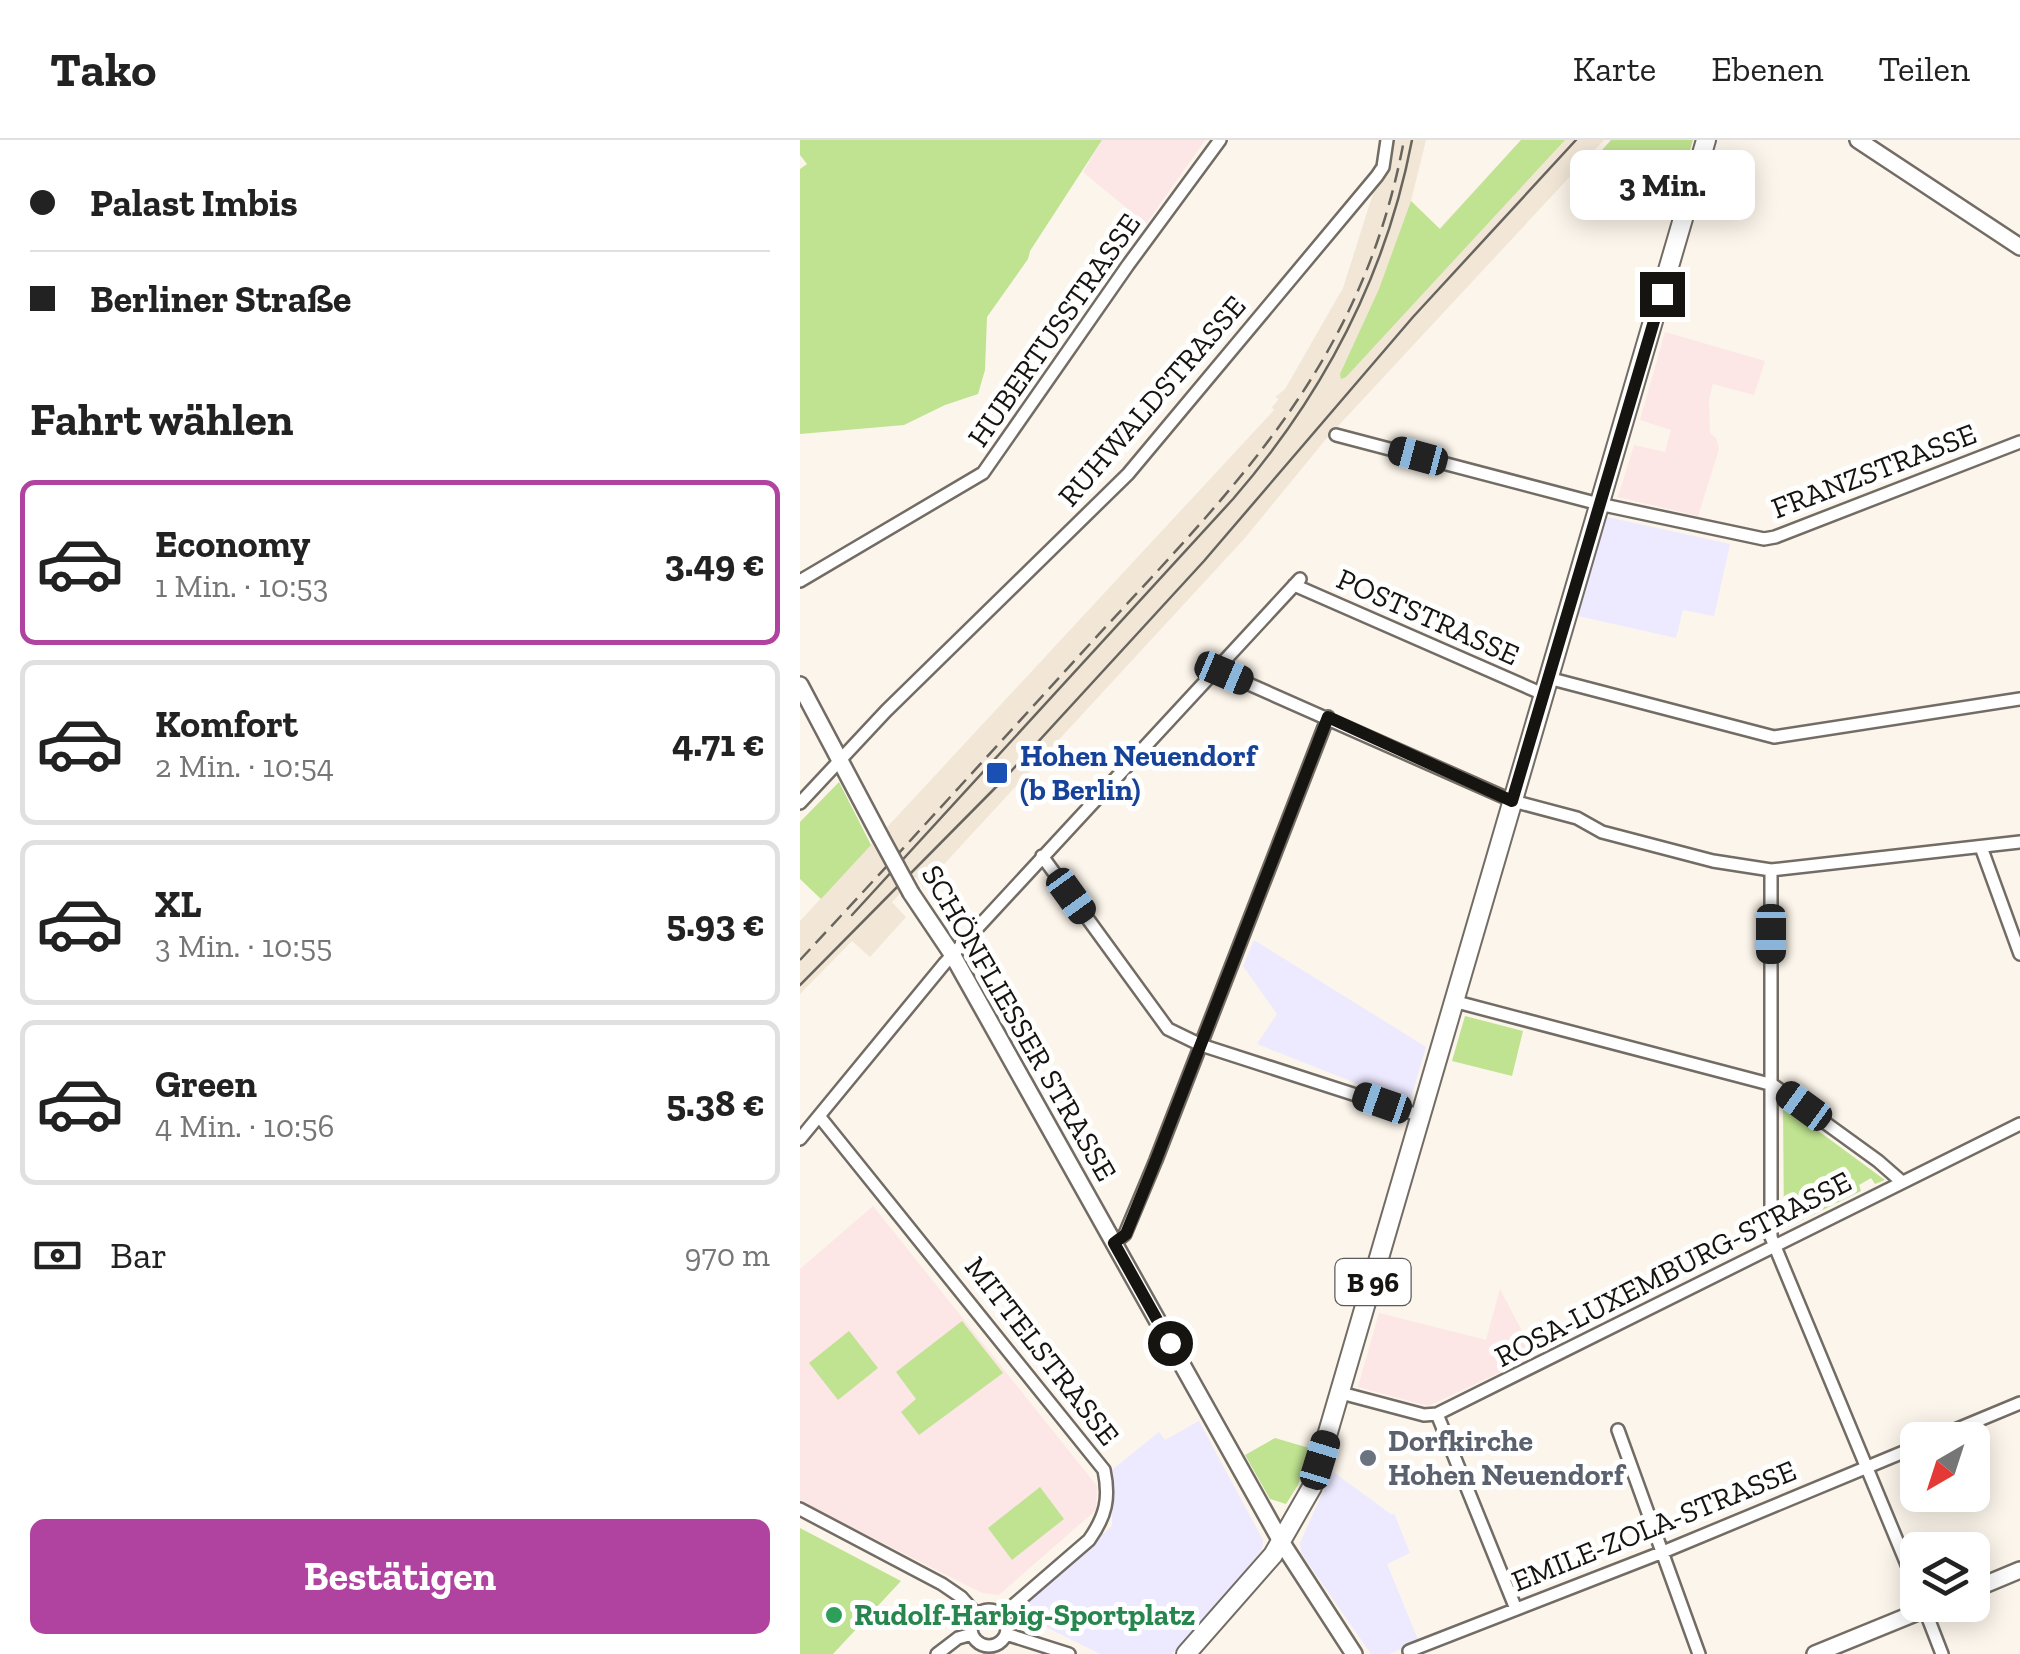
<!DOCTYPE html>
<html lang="de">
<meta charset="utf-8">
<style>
body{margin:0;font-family:"Zilla Slab",serif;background:#f2f2f2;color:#222;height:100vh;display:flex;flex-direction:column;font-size:38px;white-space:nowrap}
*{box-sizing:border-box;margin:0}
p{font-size:32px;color:#767676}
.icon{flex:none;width:55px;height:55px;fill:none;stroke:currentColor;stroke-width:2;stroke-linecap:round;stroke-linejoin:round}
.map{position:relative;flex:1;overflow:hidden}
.side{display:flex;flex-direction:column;background:#fff;width:800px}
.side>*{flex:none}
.hud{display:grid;align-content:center;height:220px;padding:0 30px;background:#fff}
.needle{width:65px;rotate:219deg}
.fabs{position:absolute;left:1100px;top:1282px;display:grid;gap:20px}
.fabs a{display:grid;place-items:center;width:90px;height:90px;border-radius:15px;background:#fff;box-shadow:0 5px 25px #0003;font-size:50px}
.end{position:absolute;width:45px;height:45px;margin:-22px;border:12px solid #161410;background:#fff;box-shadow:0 0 0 5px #fff}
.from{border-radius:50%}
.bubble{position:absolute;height:70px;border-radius:15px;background:#fff;box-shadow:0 5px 25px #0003;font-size:32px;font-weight:700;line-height:70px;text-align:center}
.car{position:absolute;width:30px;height:60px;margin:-30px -15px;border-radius:12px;box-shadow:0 0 8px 2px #0007;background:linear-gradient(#222 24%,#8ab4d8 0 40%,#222 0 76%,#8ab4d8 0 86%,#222 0)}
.hud b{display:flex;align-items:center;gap:35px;height:95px;font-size:38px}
.hud b+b{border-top:2px solid #e0e0e0}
.hud i{width:25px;height:25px;background:#222}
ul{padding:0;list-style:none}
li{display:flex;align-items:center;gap:30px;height:165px;margin:0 20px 15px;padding:0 10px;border:5px solid #e0e0e0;border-radius:15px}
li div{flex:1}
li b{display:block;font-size:38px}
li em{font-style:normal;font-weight:700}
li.on{border-color:#b042a0}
li>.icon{width:90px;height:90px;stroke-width:1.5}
h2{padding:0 30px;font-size:45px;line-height:120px}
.pay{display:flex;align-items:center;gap:25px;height:110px;padding:0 30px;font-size:38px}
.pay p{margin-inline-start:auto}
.cta{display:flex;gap:20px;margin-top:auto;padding:20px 30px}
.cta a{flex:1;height:115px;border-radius:15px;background:#b042a0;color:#fff;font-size:40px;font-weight:700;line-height:115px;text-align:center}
header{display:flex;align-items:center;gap:60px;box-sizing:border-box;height:140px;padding:0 50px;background:#fff;border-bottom:2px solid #e0e0e0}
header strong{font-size:48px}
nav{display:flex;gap:55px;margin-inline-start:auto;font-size:35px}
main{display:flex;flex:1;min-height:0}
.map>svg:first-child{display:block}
</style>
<header>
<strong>Tako</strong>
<nav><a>Karte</a><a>Ebenen</a><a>Teilen</a></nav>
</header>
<main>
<section class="side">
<div class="hud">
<b><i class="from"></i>Palast Imbis</b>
<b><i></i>Berliner Straße</b>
</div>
<h2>Fahrt wählen</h2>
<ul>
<li class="on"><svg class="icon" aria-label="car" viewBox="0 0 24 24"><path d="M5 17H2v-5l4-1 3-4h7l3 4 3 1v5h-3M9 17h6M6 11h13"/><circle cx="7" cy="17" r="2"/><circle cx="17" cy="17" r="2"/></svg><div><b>Economy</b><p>1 Min. · 10:53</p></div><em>3.49 €</em></li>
<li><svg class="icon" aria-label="car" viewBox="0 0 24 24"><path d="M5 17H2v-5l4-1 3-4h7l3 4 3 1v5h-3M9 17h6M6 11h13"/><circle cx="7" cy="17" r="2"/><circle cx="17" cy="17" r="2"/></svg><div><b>Komfort</b><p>2 Min. · 10:54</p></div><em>4.71 €</em></li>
<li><svg class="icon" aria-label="car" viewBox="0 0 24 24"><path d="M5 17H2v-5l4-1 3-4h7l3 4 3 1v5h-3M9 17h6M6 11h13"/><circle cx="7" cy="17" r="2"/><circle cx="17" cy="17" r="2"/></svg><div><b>XL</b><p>3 Min. · 10:55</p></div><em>5.93 €</em></li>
<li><svg class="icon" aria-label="car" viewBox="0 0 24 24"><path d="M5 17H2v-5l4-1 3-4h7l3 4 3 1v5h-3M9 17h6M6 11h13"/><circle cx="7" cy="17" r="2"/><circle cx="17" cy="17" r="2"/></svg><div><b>Green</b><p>4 Min. · 10:56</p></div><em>5.38 €</em></li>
</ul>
<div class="pay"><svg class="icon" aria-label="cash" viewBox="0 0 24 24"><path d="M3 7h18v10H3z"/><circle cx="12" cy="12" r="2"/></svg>Bar<p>970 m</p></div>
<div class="cta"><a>Bestätigen</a></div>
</section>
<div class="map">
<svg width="1220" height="1514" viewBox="0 0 1220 1514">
<rect width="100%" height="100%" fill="#fcf5eb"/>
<!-- commercial -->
<path fill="#ede9ff" d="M807,377l123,27 -16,72 -31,-6 -7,28 -98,-22z
M454,800l172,107 -17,57 -152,-60 20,-30 -34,-48z
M399,1281l64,119 -1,9 -29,38 -61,67h-72l-84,-42 4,-7 92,-79v-56l47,-38 6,8z
M532,1331l60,44 2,-2 16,40 -23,11 32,78 -30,12h-18l-70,-101 -1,-10z"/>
<!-- built -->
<path fill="#f2e7d7" d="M590,0h36l-15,61 28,28 82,-89h83l-278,299 -81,99 -322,349 -7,-10 -24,25 14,15 -36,40 -18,-16 -52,53v-73l474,-511 -2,-3 7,-8 -4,-2 10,-8 58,-101z"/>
<!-- education -->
<path fill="#fce6e6" d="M302,0h103l-59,84 -63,-52z
M865,192l100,29 -11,34 -41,-11 -4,16 1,33 6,5 3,11 -21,67 -80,-19 16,-52 31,7 6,-22 -31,-10z
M73,1066l224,280 -1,24 -97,85 -17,-2 -182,-92v-232z
M700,1149l35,67 -107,50 -70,-19 21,-74 107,27z"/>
<!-- green -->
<path fill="#bfe390" d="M0,0h302l-72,111 -2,8 -41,58 -2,53 -7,24 -33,11 -41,20 -104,9v-265l7,-5 -7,-9z
M721,0h44l-219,237 -5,2 -1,-5 39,-85 32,-88 29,28z
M811,0h82l-16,52 -91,-24z
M39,642l32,63 -50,54 -21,-20v-57z
M665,876l58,15 -11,45 -60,-15z
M983,965l102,75 -10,4 -4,-6 -12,7 2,6 -77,38z
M162,1181l41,52 -84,62 -18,-23 15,-13 -20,-27z
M49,1191l29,37 -40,32 -29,-37z
M475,1298l34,10 -11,37 -12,19 -16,-5 -25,-44z
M240,1347l24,32 -52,41 -24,-32z
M0,1388l101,53 -68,73h-33z"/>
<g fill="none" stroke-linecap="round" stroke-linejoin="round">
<!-- minor casing -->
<g stroke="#726c64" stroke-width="16">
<path id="minor" d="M536,295l263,69 165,35 11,-2 245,-95
M0,441l183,-108 145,-208 92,-125
M494,445l249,109
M417,530l296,131 64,17 25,14 111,29 58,9 249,-28
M748,538l226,59 246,-38
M0,663l86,-92 242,-237 249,-298 6,-9 4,-27
M1181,707l39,107
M242,716l126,173 33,16 220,71
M971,730v367l147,354
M653,861l320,84 105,76 24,21
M19,976l285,354c6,28 2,46 -15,70l-88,76
M0,999l144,-175 356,-385
M314,1103l11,-9 31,-74 172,-443
M541,1253l83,22 13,-1 583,-290
M637,1274l79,195
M818,1290l81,224
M1131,1300l89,-37
M0,1369l142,75 19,13 16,18
M1123,1465l19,49
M171 1488a18 18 0 1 1 36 0a18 18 0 1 1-36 0Z
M206,1494l63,20
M609,1511l254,-99 255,-106
M137,1514l21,-16 14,-4"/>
</g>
<!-- secondary casing -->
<g stroke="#726c64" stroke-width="20">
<path id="secondary" d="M1058,0l162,107
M0,545l80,151
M111,753l41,61 330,589 72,111
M1172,1450l48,-20
M1015,1514l120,-49"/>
</g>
<!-- primary casing -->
<g stroke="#726c64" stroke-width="22">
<path id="primary" d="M386,1514l87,-99 39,-68 394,-1347"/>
</g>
<!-- minor -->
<use href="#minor" stroke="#fff" stroke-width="11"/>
<!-- secondary -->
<use href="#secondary" stroke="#fff" stroke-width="15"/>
<!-- primary -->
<use href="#primary" stroke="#fff" stroke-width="18"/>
<!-- tram -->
<path stroke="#68645e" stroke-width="2.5" d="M52,775l381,-416c90,-104 153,-223 179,-359
M0,845l203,-205 201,-219 209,-244 163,-177"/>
<!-- rail -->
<path stroke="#68645e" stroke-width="2.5" stroke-dasharray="15 8" stroke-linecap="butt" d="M0,820c93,-100 185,-201 277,-302 151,-165 284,-287 327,-518"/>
<!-- secondary-bridge casing -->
<g stroke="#726c64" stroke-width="20" stroke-linecap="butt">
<path id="secondary-bridge" d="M80,696l31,57"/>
</g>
<!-- secondary-bridge -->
<use href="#secondary-bridge" stroke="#fff" stroke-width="15"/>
</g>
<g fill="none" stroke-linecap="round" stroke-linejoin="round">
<!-- route -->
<path stroke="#161410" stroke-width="12" d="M370,1203l-56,-100 12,-9 30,-74 172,-443 184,84 150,-507"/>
</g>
<!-- markers -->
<rect fill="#1a4fb4" stroke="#fff" stroke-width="4" x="185" y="621" width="24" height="24" rx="5"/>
<circle fill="#6b7280" stroke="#fff" stroke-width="4" cx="568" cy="1318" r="10"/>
<circle fill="#2e9e5b" stroke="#fff" stroke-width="4" cx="34" cy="1475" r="10"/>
<g text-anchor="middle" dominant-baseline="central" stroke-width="10" stroke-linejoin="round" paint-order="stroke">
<!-- shield labels -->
<rect fill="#fff" stroke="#5c5a58" stroke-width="2.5" x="535.5" y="1119" width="75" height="46" rx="8"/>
<g font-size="28" font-weight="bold" fill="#161410">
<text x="573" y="1142">B 96</text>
</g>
<!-- street labels -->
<g font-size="30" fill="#161410" stroke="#fff">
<text transform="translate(254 190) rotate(-55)">HUBERTUSSTRASSE</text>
<text transform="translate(352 261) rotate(-49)">RUHWALDSTRASSE</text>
<text transform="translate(1074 331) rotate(-21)">FRANZSTRASSE</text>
<text transform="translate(628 477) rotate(24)">POSTSTRASSE</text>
<text transform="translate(219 883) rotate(60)">SCHÖNFLIESSER STRASSE</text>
<text transform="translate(873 1129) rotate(-27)">ROSA-LUXEMBURG-STRASSE</text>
<text transform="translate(242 1211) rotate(52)">MITTELSTRASSE</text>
<text transform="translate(854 1386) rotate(-22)">EMILE-ZOLA-STRASSE</text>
</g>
<!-- transit labels -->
<g font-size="30" font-weight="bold" fill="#164399" stroke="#fff" text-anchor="start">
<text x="220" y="616">Hohen Neuendorf<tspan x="220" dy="34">(b Berlin)</tspan></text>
</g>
<!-- worship labels -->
<g font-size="30" font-weight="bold" fill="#5b616d" stroke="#fff" text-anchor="start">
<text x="588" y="1301">Dorfkirche<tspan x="588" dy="34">Hohen Neuendorf</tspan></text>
</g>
<!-- leisure labels -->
<g font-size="30" font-weight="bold" fill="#27864d" stroke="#fff" text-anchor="start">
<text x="54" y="1475">Rudolf-Harbig-Sportplatz</text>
</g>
</g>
</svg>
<div class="fabs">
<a><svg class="needle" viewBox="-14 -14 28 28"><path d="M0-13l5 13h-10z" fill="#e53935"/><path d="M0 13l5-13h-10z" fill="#767676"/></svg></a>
<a><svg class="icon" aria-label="layers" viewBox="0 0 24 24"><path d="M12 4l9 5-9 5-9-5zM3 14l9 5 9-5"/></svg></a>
</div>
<i class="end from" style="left:370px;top:1203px"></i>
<i class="end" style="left:862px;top:154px"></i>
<div class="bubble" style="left:770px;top:10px;width:185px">3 Min.</div>
<i class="car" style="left:618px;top:316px;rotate:285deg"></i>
<i class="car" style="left:424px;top:533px;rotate:113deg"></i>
<i class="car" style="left:271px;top:756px;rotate:144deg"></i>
<i class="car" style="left:971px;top:794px;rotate:180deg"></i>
<i class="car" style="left:582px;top:963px;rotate:289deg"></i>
<i class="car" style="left:1004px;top:966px;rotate:306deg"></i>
<i class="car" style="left:520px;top:1320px;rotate:17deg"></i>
</div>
</main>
